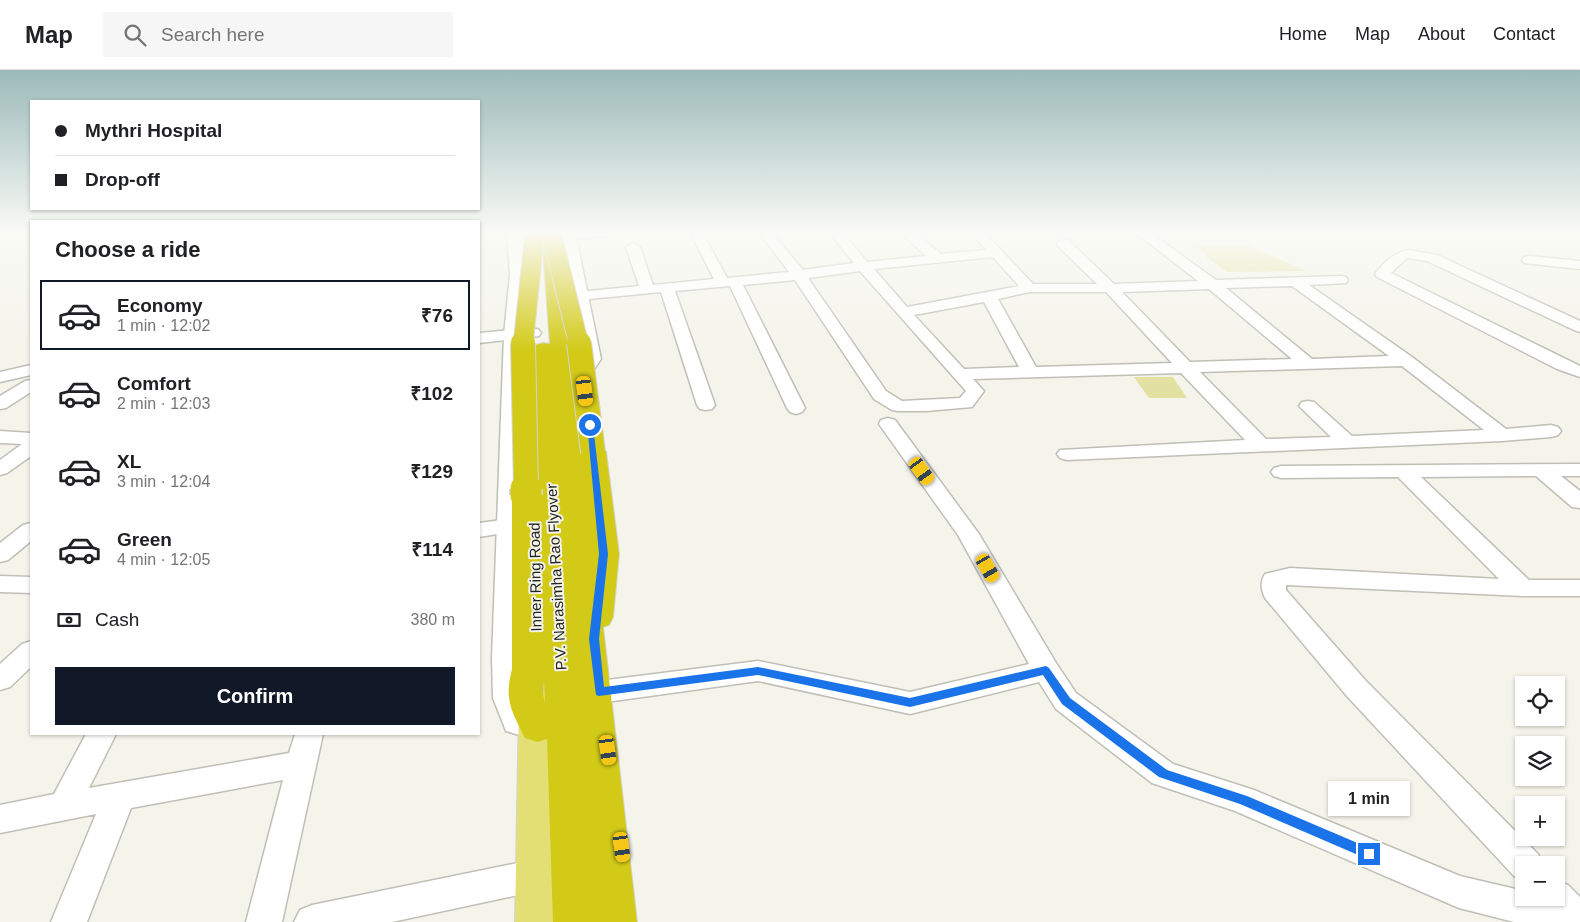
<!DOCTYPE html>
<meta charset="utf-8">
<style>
body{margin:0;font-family:Helvetica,sans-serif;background:#f6f6f6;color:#202124;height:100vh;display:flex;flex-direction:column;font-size:19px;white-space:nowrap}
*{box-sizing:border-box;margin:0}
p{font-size:16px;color:#757577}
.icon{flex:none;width:28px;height:28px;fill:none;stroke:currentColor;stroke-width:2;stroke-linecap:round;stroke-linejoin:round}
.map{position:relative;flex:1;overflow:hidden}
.details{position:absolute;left:30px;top:150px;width:450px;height:515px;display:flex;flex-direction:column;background:#fff;border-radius:0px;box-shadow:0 1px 4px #0004}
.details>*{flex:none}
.hud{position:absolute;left:30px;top:30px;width:450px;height:110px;border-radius:0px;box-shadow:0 1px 4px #0004;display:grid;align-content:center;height:110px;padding:0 25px;background:#fff}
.controls{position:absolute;left:1515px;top:606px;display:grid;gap:10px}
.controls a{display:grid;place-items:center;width:50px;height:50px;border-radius:0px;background:#fff;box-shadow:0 1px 4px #0004;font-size:25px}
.end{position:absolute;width:22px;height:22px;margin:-11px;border:6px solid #1a73e8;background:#fff;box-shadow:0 0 0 2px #fff}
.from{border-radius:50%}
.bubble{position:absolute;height:35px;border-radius:0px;background:#fff;box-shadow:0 1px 4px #0004;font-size:16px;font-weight:700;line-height:35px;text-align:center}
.car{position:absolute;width:15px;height:30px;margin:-15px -8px;border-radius:6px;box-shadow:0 0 4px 1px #0007;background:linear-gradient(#f5c518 24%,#345 0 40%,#f5c518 0 76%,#345 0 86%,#f5c518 0)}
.hud b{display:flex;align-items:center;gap:18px;height:48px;font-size:19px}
.hud b+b{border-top:1px solid #e0e0e0}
.hud i{width:12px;height:12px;background:#202124}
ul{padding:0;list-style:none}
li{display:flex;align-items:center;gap:15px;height:70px;margin:0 10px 8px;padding:0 15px;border:2px solid transparent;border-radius:0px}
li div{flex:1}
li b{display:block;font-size:19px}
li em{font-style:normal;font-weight:700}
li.on{border-color:#111827}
li>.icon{width:45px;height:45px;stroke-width:1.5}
h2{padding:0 25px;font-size:22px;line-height:60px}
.pay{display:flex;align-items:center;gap:12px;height:55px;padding:0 25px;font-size:19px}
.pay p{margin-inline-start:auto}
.button{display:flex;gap:10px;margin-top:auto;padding:10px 25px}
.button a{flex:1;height:58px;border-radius:0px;background:#111827;color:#fff;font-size:20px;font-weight:700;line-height:58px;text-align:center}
header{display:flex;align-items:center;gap:30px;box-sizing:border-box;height:70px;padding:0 25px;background:#fff;border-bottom:1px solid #e0e0e0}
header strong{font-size:24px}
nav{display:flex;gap:28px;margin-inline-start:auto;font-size:18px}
.search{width:350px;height:45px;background:#f6f6f6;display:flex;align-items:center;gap:12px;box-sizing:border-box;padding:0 18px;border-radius:0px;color:#757577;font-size:19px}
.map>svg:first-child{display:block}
</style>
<header>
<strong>Map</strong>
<div class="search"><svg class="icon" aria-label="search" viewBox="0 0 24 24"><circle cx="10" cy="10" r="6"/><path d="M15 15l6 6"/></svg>Search here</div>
<nav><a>Home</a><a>Map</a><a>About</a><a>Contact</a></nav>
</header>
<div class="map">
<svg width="1580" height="852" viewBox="0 0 1580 852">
<rect width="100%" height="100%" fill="#f4f4eb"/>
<!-- green -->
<path fill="#e3e1a2" d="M1190,175h57l59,26 -79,1 -20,-14 -2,-5z
M1134,307h39l14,21h-38z"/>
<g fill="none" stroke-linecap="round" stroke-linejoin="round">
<!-- minor casing -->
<g stroke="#bfbfb7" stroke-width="3">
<path id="minor" d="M564,162h52l-6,4 -42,3 -4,-1 -2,-3z
M690,162h12l25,46 62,-6 -30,-40h12l32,38 51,-7 -25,-31h13l25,30 59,-6 -26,-24h13l28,22 45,-4 -15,-18h13l49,52h64l-39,-38 -1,-3 6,-4 5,1 46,44 84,-3 -63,-49h14l67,48 125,-4 5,1 2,3 -2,3 -37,2 103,72 94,72 45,-4 7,2 3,4 -3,4 -7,2 -49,4 -435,19 -7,-2 -3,-4 3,-4 185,-10 -64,-67 -208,6 11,12 -12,16 -46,4h-28l-6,-1 -18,-11 -79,-119 -52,5 62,123 -3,4 -6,2 -6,-2 -3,-4 -57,-122 -55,5 40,114 -3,4 -6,1 -6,-1 -3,-4 -36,-113 -82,8 -5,-1 -2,-3 2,-3 5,-1 60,-6 -13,-39 7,-4 7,4 13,38 61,-6zM993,187l26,29 -112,21 -33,-38zM860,201l106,120 -6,7 -58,3 -16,-10 -78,-113zM1292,216l97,70 -77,3 -86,-71zM1209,219l83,70 -102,3 -68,-70zM1029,222h77l66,71 -136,4 -38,-68zM984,232l35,65 -55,2 -50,-54zM1402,296l82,64 -132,6 -38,-34 -6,-1 -6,1 -3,4 32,31 -65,2 -66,-67z
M1408,180l29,5 143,66v11l-6,-2 -147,-69 -20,-3 -16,15 189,93v11l-23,-8 -180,-92 -2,-3c9,-12 19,-21 33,-24z
M1529,186l51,5v8l-56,-6 -2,-3 2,-3z
M533,258l6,2 2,3 -2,3 -60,7v-10z
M31,295v10l-31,7v-10z
M31,310v12l-25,16 -6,1v-13l25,-15z
M888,348l7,2 84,114 77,129 20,30 97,71 81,26 206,86 64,15v7h32v-17l12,4 12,12v25h-66l-55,-14 -224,-97 -83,-28 -96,-74 -17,-27 -129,32 -152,-33 -159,22 -10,-3 -4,-8 4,-8 10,-3 159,-20 152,31 119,-28 -71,-129 -79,-111 2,-4z
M0,361l31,2v23l-24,17 -7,2v-15l22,-16 -22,-1z
M1580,394v12h-19l19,15v17l-8,-1 -36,-31 -115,1 108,103h51v16h-57l-237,-11v5l80,91 172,173 5,11h-19v15l-10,-4 -168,-181 -81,-97c-4,-8 -5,-16 0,-24l25,-6 209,11 -101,-102 -117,1 -7,-2 -3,-4 3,-4 7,-2z
M509,449l8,2 3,5 -3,5 -38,6v-14z
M31,453v18l-23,19 -8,2v-19l23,-18z
M0,506l31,1v16l-31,-1z
M31,571v26l-21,20 -10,3v-26l22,-20z
M86,664h30l-27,54 200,-35 6,-19h28l-41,188h-36l37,-142 -152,28 -44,114h-36l45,-108 -96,19v-28l54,-11z
M537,789l12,5 5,11 -5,11 -12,5 -145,31h-98l6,-12 12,-5z"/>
</g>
<!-- tertiary casing -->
<g stroke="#bfbfb7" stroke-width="3">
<path id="tertiary" d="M507,162h16l5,42 -4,61v323l3,40 10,23 -5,10 -13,4 -13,-4 -13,-33 -1,-40 12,-323 6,-61z
M559,162h16l26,127 -8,12 -7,2 -7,-2 -3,-4 5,-8z"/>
</g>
<!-- primary casing -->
<g stroke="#d3d3d2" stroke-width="2">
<path id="primary" d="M537,620l13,4 5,10 6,218h-46l4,-218 5,-10z"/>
</g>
<!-- motorway casing -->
<g stroke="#d3d3d2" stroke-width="2">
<path id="motorway" d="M552,176l6,1 3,4 22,197 10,-4 9,3 4,5 13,102 -6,63 -4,8 -6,2 34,295h-84l-6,-183 -9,3 -13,-4c-14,-28 -21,-38 -13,-69v-174l4,-6 10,-2 10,2 2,3 -6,-143 4,-4 7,-2 7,1 -7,-93 3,-4zM544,610l1,23 -2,-9z"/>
</g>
<!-- minor -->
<use href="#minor" fill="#fff" fill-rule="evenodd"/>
<!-- tertiary -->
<use href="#tertiary" fill="#fff" fill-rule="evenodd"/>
<!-- primary -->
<use href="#primary" fill="#e4df74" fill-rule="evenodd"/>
<!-- motorway -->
<use href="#motorway" fill="#d2ca17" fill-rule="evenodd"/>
<!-- motorway-bridge-far2 casing -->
<g stroke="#d3d3d2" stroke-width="21" stroke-linecap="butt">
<path id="motorway-bridge-far2" d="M551,162l28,113
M523,275l12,-113"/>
</g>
<!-- motorway-bridge-far1 casing -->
<g stroke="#d3d3d2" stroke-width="26" stroke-linecap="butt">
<path id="motorway-bridge-far1" d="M523,273l3,147
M579,273l14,109"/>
</g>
<!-- motorway-bridge casing -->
<g stroke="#d3d3d2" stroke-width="34" stroke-linecap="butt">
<path id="motorway-bridge" d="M526,419v6"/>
</g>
<!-- motorway-bridge-far2 -->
<use href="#motorway-bridge-far2" stroke="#d2ca17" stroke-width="19"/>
<!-- motorway-bridge-far1 -->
<use href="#motorway-bridge-far1" stroke="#d2ca17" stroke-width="24"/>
<!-- motorway-bridge -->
<use href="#motorway-bridge" stroke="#d2ca17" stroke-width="31"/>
</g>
<!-- sky -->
<linearGradient id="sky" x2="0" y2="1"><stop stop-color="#9bbab8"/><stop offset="0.58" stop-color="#fafaf6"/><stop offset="1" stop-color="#fafaf6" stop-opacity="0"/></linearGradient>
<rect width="1580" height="281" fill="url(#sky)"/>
<!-- route -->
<path fill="#1a73e8" d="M587,353l6,2 15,129 -9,85 5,48 154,-20 152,31 136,-32 3,2 21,30 97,72 80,26 127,54 1,4 -1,4 -5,2 -4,-2 -125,-54 -81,-27 -97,-73 -19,-29 -133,32 -152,-32 -159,21 -3,-1 -7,-56 10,-85z"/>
<g text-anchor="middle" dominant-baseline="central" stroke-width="4" stroke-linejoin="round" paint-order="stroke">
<!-- street labels -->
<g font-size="15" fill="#22221f" stroke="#f4f4eb">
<text transform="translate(535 507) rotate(-91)">Inner Ring Road</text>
<text transform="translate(556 507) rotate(-93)">P.V. Narasimha Rao Flyover</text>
</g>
</g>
</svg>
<div class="controls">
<a><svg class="icon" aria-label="locate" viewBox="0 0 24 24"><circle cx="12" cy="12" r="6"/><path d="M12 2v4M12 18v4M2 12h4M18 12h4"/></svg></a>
<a><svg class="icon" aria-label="layers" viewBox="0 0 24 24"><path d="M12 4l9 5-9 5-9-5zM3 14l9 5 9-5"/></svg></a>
<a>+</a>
<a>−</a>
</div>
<i class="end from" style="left:590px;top:355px"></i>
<i class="end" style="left:1369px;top:784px"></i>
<div class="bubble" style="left:1328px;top:711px;width:82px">1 min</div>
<i class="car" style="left:585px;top:321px;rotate:173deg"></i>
<i class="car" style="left:922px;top:401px;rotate:144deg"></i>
<i class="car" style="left:988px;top:498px;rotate:150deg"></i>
<i class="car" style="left:608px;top:680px;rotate:172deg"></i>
<i class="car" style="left:622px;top:777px;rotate:172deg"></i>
<div class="hud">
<b><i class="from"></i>Mythri Hospital</b>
<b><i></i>Drop-off</b>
</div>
<section class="details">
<h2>Choose a ride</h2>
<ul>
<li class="on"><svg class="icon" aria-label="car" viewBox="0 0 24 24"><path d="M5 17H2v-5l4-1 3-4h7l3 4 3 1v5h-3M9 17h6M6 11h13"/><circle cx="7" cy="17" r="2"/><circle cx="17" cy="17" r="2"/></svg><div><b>Economy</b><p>1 min · 12:02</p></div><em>₹76</em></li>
<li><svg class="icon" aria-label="car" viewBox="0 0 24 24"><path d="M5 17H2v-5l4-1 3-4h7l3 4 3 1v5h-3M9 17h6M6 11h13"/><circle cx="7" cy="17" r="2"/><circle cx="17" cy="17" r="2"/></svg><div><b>Comfort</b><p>2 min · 12:03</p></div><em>₹102</em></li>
<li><svg class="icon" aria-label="car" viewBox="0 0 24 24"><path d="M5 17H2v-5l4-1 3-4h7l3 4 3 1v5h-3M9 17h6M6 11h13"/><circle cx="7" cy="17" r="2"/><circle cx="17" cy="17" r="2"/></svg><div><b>XL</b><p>3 min · 12:04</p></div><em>₹129</em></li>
<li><svg class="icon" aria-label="car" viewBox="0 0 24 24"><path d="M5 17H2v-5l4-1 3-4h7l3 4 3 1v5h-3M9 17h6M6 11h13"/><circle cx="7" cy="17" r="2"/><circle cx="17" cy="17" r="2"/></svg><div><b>Green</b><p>4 min · 12:05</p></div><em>₹114</em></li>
</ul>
<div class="pay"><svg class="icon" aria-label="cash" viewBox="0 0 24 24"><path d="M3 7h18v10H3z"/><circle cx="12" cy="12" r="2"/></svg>Cash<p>380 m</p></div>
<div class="button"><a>Confirm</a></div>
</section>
</div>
